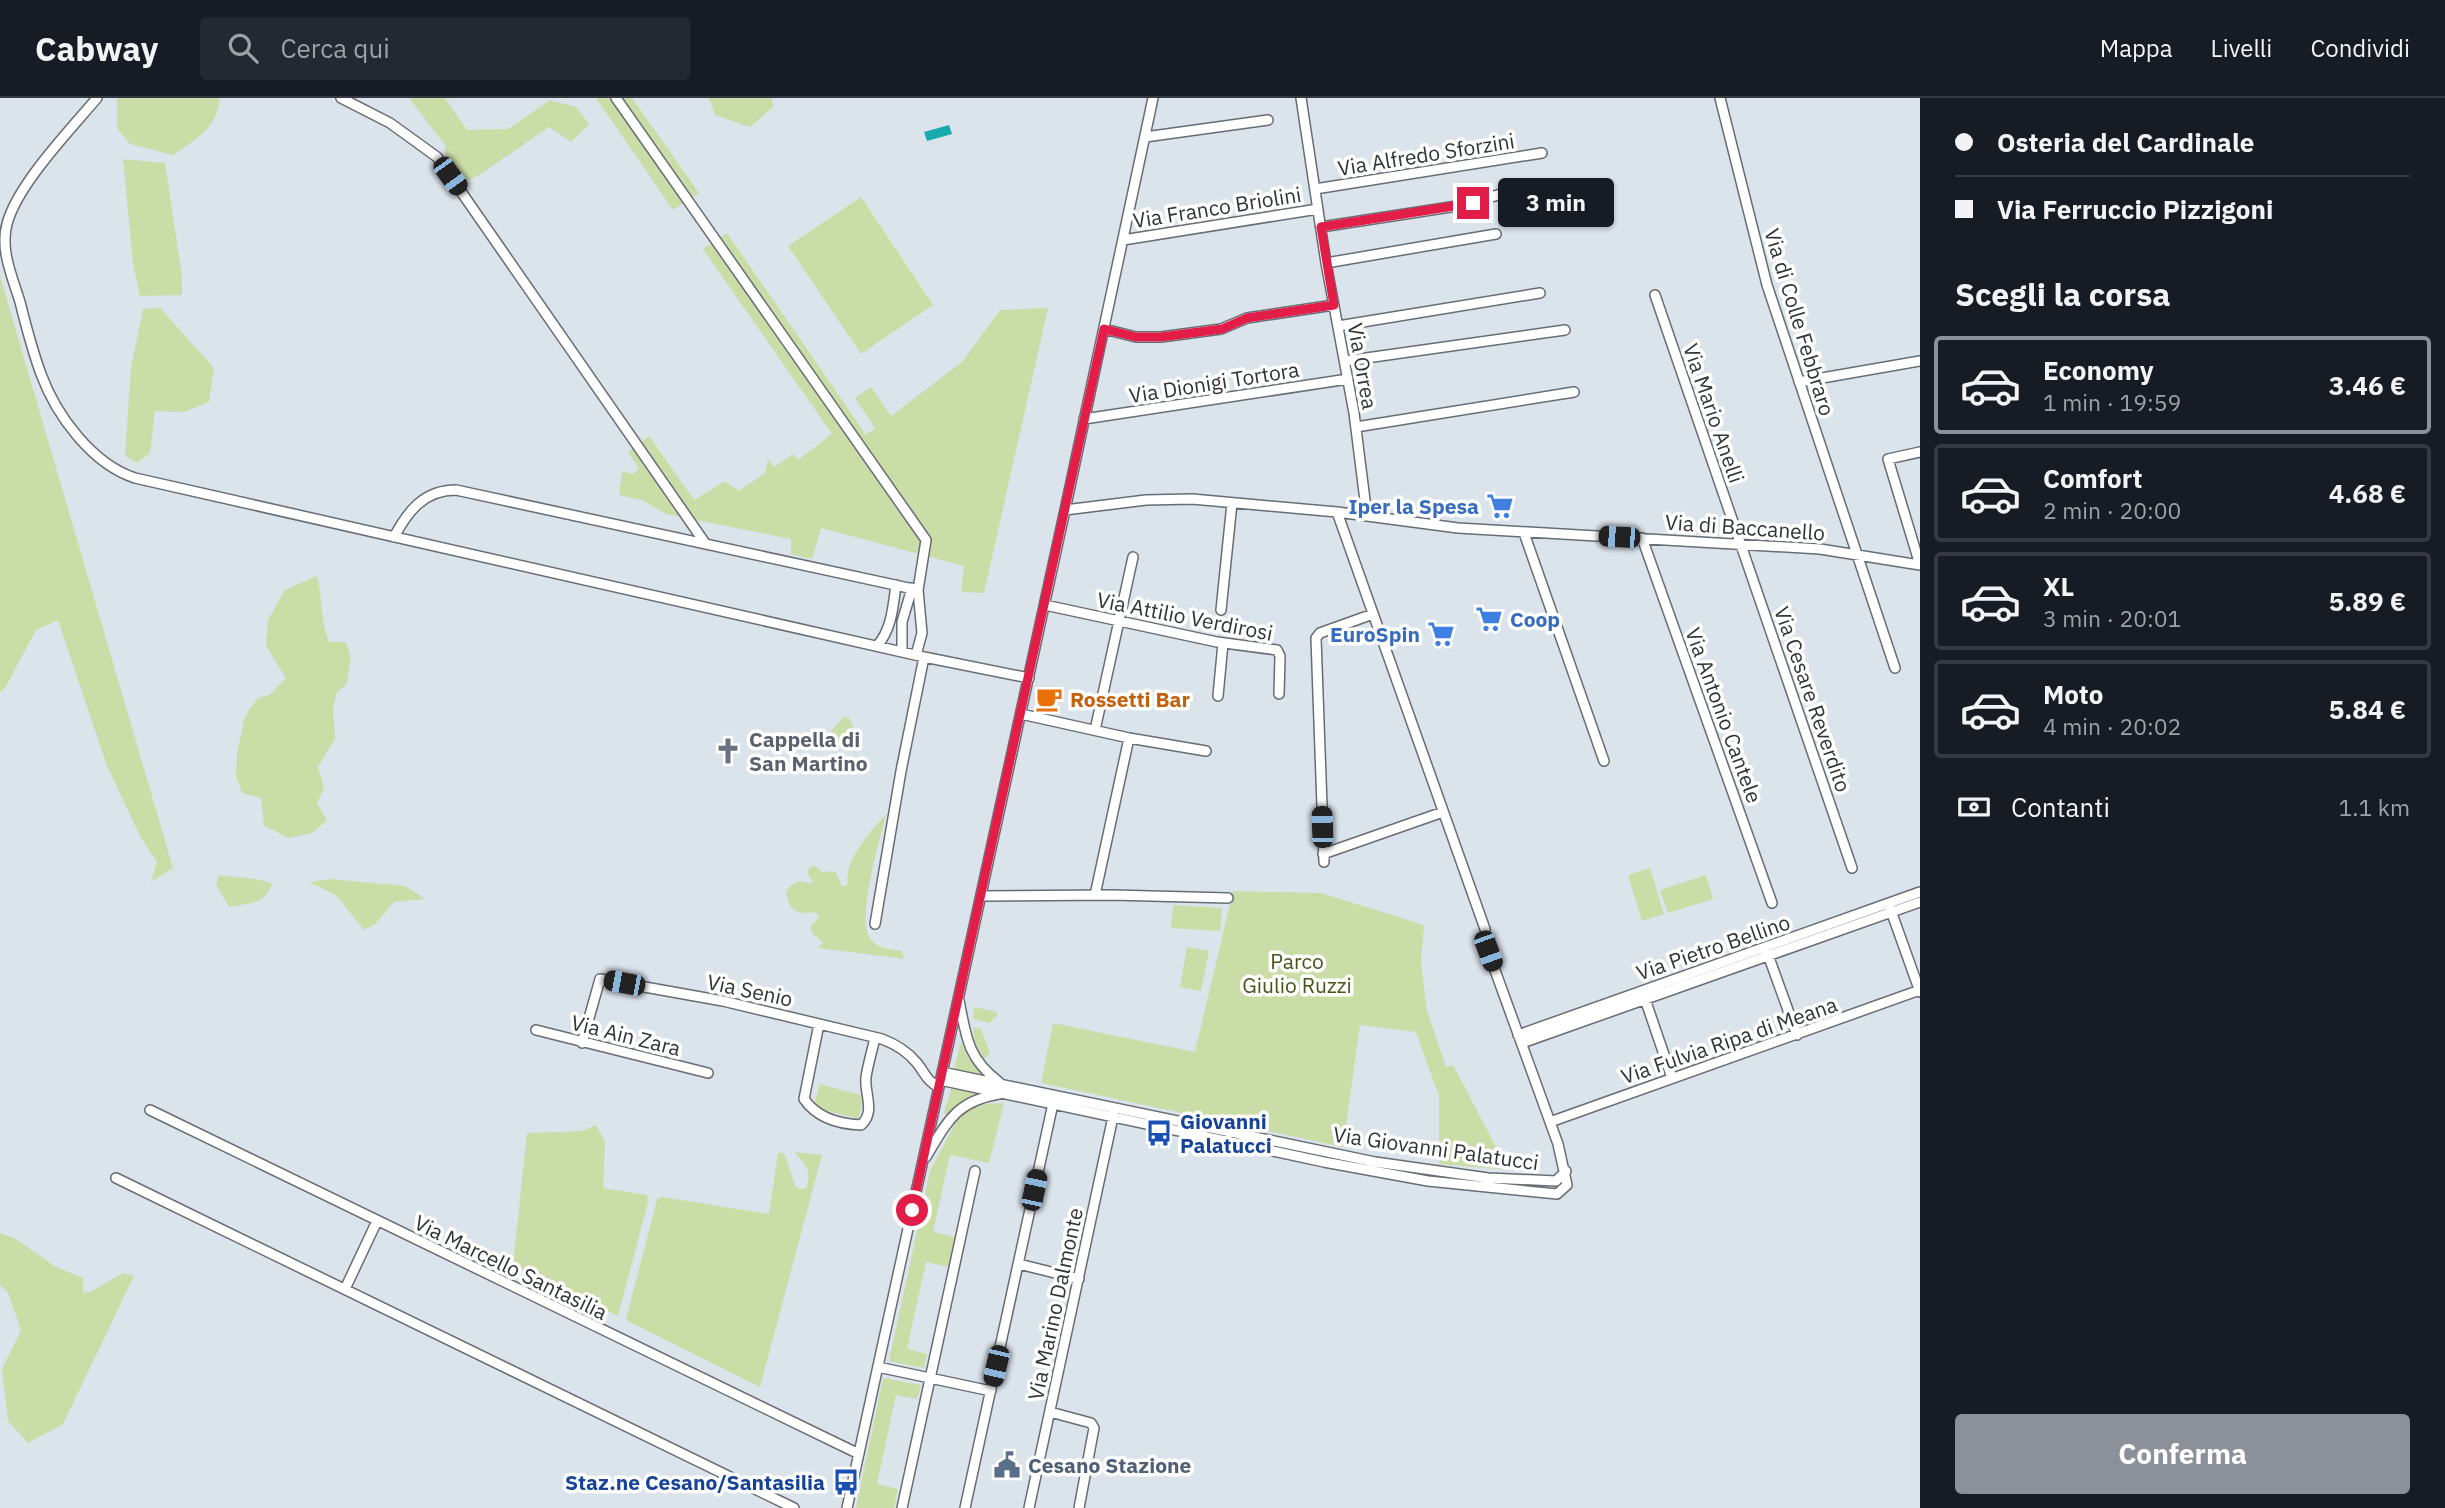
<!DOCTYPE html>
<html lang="it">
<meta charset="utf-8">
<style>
body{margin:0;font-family:"IBM Plex Sans",sans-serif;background:#242831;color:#f1f3f6;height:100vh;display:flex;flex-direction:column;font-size:26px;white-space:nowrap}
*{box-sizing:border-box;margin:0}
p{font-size:23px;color:#9ea1a6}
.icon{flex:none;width:38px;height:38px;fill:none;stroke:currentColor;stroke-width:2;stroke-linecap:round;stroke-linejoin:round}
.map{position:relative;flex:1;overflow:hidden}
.drawer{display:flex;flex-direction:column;background:#171b24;width:525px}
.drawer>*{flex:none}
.top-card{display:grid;align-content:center;height:154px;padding:0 35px;background:#171b24}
.end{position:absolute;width:32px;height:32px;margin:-16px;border:9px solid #e11d48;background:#fff;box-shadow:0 0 0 4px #fff}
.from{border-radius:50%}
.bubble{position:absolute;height:49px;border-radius:7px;background:#171b24;box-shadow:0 2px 5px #0004;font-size:23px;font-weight:700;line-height:49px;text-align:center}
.car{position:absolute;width:21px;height:42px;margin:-21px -10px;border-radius:9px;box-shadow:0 0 5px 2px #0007;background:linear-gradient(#222 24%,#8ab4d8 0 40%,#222 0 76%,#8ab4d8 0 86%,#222 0)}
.top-card b{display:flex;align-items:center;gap:24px;height:66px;font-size:26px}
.top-card b+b{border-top:2px solid #363941}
.top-card i{width:18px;height:18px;background:#f1f3f6}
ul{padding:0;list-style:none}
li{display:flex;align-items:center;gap:21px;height:98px;margin:0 14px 10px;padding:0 21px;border:4px solid #363941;border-radius:7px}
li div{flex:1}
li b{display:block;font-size:26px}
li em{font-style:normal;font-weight:700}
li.active{border-color:#8c9099}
li>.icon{width:63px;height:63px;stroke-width:1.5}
h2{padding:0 35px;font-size:32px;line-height:84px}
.pay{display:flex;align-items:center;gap:18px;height:77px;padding:0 35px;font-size:26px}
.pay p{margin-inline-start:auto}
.primary-button{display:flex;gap:14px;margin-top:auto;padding:14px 35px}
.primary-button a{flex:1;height:80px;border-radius:7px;background:#8c9099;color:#fff;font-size:28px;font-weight:700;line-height:80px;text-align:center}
header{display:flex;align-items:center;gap:42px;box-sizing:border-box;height:98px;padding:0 35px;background:#171b24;border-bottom:2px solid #363941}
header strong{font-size:33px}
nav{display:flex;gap:38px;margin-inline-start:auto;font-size:24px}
.search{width:490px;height:63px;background:#242831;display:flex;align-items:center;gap:18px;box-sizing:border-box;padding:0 24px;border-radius:7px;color:#9ea1a6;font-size:26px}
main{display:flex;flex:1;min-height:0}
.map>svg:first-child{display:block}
</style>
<header>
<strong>Cabway</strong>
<div class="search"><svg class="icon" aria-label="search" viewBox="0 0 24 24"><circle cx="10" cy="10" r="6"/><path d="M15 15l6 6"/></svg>Cerca qui</div>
<nav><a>Mappa</a><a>Livelli</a><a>Condividi</a></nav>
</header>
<main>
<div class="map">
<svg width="1920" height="1410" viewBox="0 0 1920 1410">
<rect width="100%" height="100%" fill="#dbe3eb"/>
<!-- green -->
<path fill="#cbdda7" d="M117,0h103c-4,32 -23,40 -47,57l-43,-11 -13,-16z
M409,0h36l22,32 41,-1 42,-29 26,7 13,17 -18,18 -22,-15 -70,48 -18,9 -15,-24 -1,-15z
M596,0h36l67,95 -26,17z
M709,0h63l1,9 -23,20 -35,-12z
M123,61l42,4 17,113v19l-42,1 -7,-32z
M861,99l72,108 -72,49 -73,-108z
M727,135l139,202 9,-7 -20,-30 16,-11 20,29 71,-54 38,-52 48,-2 -64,285 -23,-1 3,-26 -143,-38 -9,31 -21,-5v-15l-125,-25 -24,-14 -23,-5 3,-24 11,3 6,-6 -11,-16 21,-16 45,64 31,-19 14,10 26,-18 3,-14 6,8 19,-13 5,6 34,-26 -129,-185z
M0,178l173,592 -22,14 6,-20 -16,-24 -34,-72 -49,-146 -22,10 -31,58 -5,4z
M160,210l54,60 -5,34 -25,10 -29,-1 -5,42 -13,10 -12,-7 6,-89 12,-58z
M317,478c6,22 3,45 12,66h17l5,16 -5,27 -9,7 -4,15 2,32 -17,28 6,21 -7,15 10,17 -15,13 -24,5 -24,-13 -3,-27 -19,-5 -6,-17 1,-23 8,-37 13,-18 12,-3 16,-17 -20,-32 2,-26 17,-30z
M844,619l6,2 6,18 -6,8 -17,-5 -2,-9z
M886,717c-6,25 -31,105 -15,125 8,9 20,9 31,11l2,8 -86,-11 5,-6 -11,-9 -1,-7 8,-9 -4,-5c-18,3 -26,-1 -29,-20 9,-12 12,-12 26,-8l1,-2 -6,-9 2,-5 5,-3 8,7 13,-1 7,15h5c1,-6 0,-13 2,-18 5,-17 24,-41 37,-53z
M1650,770l14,46 -22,7 -14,-46z
M219,777c17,3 38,2 53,9 -8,21 -23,19 -43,23l-13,-23z
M1706,777l7,24 -45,14 -8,-23z
M330,781l75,7 20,13 -31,3 -19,22 -11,6 -28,-35 -27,-13z
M1233,793l88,2 103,32 -3,39 6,47 19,56 7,-2 42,80 27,26 -83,-7v-68l-23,-64 -56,-7 -17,122 -302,-64 12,-60 142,29z
M1173,807l49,3 -2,23 -49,-3z
M1187,849l22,4 -8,40 -21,-4z
M974,909l23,5v4l-8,7 -16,-4z
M973,929l8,2 9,24 -6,6 -9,-17z
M961,944l8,17 13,15 -1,3 -27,-7z
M820,986l44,12 -6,23 -45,-12z
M952,988l26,5 1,2 -18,9 -14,13 -3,-2z
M1004,1005l-15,60 -39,-8 -17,77 23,5 -7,30 -23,-5 -19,87 20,5 -3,14 -35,-7 41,-190 29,-55 19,-12z
M596,1027l9,16 -2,47 44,7 1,7 -30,114 -105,-51 14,-132 55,-2z
M794,1054l28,3 -62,232 -134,-67 31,-121 5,-2 107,17 9,-61h6l11,32 4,4 7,-1c6,-19 0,-22 -12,-36z
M0,1135l14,5 42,29 27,11v15l7,-1 33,-19 11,3 -71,148 -35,19 -20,-22 -6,-52 19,-39 -13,-37 -8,-8z
M883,1280l38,7 -4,14 -21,-4 -19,89 21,5 -4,19h-38z"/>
<!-- water -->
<path fill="#17abaf" d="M949,27l3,9 -25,7 -3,-9z"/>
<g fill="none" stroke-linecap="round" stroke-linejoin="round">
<!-- minor casing -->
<g stroke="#666d74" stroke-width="12">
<path id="minor" d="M97,0c-27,32 -80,87 -90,126 -7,26 5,52 13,78 6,24 12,48 21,72 15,41 51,90 94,104l789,179 105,21
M341,0l49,25 47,34 268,386
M616,0l310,442 -8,50 4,43 -6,22
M1301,0l25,165 28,150 13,103
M1720,0l47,187 128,383
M1145,39l123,-17
M1315,91l227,-36
M1321,129l149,-23 55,-18
M1123,142l195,-31
M1326,165l170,-29
M1655,197l197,573
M1338,228l202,-33
M1104,231l32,8h25l60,-8 26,-11 87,-13
M1345,263l220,-31
M1799,284l121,-21
M1084,321l264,-40
M1356,329l218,-35
M1065,412l81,-10 46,-1 145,13 121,16 362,21 100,16
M1337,414l148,417
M1524,435l80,228
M394,439c14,-26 30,-47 62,-47l462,100
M1642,440l130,365
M1920,467l-32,-106 32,-7
M1045,507l172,37 60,8 3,6 -1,38
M1221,512l11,-107
M877,548c15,-17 16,-40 19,-61
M902,554v-30l10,-34
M1218,598l5,-53
M1021,616l108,24 77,13
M1095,632l38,-173
M1323,756l120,-42
M1324,764l-8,-224 4,-5 53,-19
M1095,797l34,-157
M981,798l131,-1 116,3
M1890,810l30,84
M875,826l26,-153 23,-114
M1767,854l30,83
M1644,898l28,82
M959,902c7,37 9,59 40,82
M819,926l-15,75c13,19 34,25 57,26 15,-13 3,-32 5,-48 2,-13 6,-26 9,-39
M536,932l172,43
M1518,937l402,-143
M582,945l18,-64 123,22 159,38c13,5 25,12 34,23 8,9 11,20 23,25
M1522,945l398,-141
M942,974l433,90 113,16 68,3 10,-10
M940,982l384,82 104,19 129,13 10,-9 -9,-41 -70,-193
M150,1012l709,344
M1550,1024l370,-132
M926,1059c21,-35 30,-56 73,-63
M116,1080l678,330
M1019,1166l60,15
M345,1191l32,-68
M878,1269l113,24
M1050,1314l41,11 3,5 -15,80
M847,1410l218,-998 88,-412
M902,1410l73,-337
M965,1410l89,-409
M1029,1410l85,-396"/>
</g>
<!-- minor -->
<use href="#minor" stroke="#fff" stroke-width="9"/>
</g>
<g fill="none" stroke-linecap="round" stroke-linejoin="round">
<!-- route -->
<path stroke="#e11d48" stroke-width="9" d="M912,1112l192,-881 32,8h25l61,-8 25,-11 87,-13 -13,-78 152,-24"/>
</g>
<!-- icons -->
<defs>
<g id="supermarket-bare" transform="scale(2.1)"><path d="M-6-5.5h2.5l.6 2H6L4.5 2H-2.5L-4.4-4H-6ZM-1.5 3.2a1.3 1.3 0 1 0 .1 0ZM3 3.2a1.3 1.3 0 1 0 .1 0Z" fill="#3f7fe0" stroke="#fff" stroke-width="2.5" paint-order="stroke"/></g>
<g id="cafe-bare" transform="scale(2.1)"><path d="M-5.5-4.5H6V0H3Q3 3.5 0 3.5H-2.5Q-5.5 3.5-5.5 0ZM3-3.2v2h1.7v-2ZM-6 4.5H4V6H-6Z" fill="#e8710a" stroke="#fff" stroke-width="2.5" paint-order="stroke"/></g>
<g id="church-bare" transform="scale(2.1)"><path d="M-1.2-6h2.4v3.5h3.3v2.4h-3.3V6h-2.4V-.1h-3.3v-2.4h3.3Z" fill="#6b7280" stroke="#fff" stroke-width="2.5" paint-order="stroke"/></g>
<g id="bus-bare" transform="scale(2.1)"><path d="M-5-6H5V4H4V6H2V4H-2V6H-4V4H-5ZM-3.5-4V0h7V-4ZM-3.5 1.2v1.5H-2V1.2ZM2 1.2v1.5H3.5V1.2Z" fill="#1a4fb4" stroke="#fff" stroke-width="2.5" paint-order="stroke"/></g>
<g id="civic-bare" transform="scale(2.1)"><path d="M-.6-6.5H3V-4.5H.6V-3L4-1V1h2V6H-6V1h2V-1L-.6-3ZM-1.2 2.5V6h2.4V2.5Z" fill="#5c6f8a" stroke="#fff" stroke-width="2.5" paint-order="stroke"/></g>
</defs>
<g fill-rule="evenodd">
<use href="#supermarket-bare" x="1500" y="408"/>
<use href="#supermarket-bare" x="1489" y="521"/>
<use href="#supermarket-bare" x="1441" y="536"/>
<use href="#cafe-bare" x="1049" y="601"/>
<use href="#church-bare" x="728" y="653"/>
<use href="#bus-bare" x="1159" y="1035"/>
<use href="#civic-bare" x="1007" y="1367"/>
<use href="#bus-bare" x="846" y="1384"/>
</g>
<g text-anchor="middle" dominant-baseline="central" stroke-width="7" stroke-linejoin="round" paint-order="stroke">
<!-- street labels -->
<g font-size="21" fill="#313437" stroke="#fff">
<text transform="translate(1426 56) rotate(-9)">Via Alfredo Sforzini</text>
<text transform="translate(1217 109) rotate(-9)">Via Franco Briolini</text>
<text transform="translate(1800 224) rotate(73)">Via di Colle Febbraro</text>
<text transform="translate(1363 268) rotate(80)">Via Orrea</text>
<text transform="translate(1214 284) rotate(-9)">Via Dionigi Tortora</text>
<text transform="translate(1714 315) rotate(71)">Via Mario Anelli</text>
<text transform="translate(1745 429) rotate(4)">Via di Baccanello</text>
<text transform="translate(1185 518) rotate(11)">Via Attilio Verdirosi</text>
<text transform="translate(1813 601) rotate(71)">Via Cesare Reverdito</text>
<text transform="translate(1724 617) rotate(70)">Via Antonio Cantele</text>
<text transform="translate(1713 849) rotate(-19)">Via Pietro Bellino</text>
<text transform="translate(750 892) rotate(12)">Via Senio</text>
<text transform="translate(626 937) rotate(14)">Via Ain Zara</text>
<text transform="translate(1729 942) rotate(-19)">Via Fulvia Ripa di Meana</text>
<text transform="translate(1436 1050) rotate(8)">Via Giovanni Palatucci</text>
<text transform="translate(511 1169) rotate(26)">Via Marcello Santasilia</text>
<text transform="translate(1055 1206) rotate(-78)">Via Marino Dalmonte</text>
</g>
<!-- shop labels -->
<g font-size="21" font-weight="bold" fill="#366cbe" stroke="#fff" text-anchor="end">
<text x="1479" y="408">Iper la Spesa</text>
<text x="1510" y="521" text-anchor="start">Coop</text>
<text x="1420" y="536">EuroSpin</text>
</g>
<!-- food labels -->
<g font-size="21" font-weight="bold" fill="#c56008" stroke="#fff" text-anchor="start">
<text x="1070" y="601">Rossetti Bar</text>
</g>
<!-- worship labels -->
<g font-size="21" font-weight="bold" fill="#5b616d" stroke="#fff" text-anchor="start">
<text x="749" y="641">Cappella di<tspan x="749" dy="24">San Martino</tspan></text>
</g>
<!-- park labels -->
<g font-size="21" fill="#46551a" stroke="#fff">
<text x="1297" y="863">Parco<tspan x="1297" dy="24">Giulio Ruzzi</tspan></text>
</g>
<!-- transit labels -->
<g font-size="21" font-weight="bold" fill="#164399" stroke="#fff" text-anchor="start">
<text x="1180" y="1023">Giovanni<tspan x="1180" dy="24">Palatucci</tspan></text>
<text x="825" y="1384" text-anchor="end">Staz.ne Cesano/Santasilia</text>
</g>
<!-- service labels -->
<g font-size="21" font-weight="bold" fill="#4e5e75" stroke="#fff" text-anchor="start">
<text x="1028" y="1367">Cesano Stazione</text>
</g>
</g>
</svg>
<i class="end from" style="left:912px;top:1112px"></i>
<i class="end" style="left:1473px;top:105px"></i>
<div class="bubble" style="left:1498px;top:80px;width:116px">3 min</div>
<i class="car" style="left:450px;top:78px;rotate:144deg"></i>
<i class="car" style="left:1619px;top:439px;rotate:273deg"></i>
<i class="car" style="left:1322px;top:729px;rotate:358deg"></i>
<i class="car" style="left:1488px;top:853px;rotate:160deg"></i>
<i class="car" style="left:624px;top:885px;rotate:281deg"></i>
<i class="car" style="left:1034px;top:1092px;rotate:12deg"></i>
<i class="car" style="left:996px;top:1268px;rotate:193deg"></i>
</div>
<section class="drawer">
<div class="top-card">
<b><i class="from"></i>Osteria del Cardinale</b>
<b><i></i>Via Ferruccio Pizzigoni</b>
</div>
<h2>Scegli la corsa</h2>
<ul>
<li class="active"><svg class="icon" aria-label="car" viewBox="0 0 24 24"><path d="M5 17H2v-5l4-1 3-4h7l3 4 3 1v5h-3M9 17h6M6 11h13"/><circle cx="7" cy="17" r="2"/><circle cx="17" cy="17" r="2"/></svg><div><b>Economy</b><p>1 min · 19:59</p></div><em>3.46 €</em></li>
<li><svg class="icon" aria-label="car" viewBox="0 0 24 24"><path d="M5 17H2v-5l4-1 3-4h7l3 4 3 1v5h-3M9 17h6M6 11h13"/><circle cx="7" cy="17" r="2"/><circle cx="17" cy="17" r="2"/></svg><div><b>Comfort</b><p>2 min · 20:00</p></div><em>4.68 €</em></li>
<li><svg class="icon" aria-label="car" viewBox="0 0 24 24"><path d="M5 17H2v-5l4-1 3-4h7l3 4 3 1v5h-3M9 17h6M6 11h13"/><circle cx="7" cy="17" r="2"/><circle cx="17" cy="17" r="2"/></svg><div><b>XL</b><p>3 min · 20:01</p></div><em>5.89 €</em></li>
<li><svg class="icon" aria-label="car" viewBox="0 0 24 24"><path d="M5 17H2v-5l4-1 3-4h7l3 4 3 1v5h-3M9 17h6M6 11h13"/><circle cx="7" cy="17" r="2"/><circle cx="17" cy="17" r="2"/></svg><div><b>Moto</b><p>4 min · 20:02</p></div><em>5.84 €</em></li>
</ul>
<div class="pay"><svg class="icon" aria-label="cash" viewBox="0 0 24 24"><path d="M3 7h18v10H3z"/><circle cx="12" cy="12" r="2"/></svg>Contanti<p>1.1 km</p></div>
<div class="primary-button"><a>Conferma</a></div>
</section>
</main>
